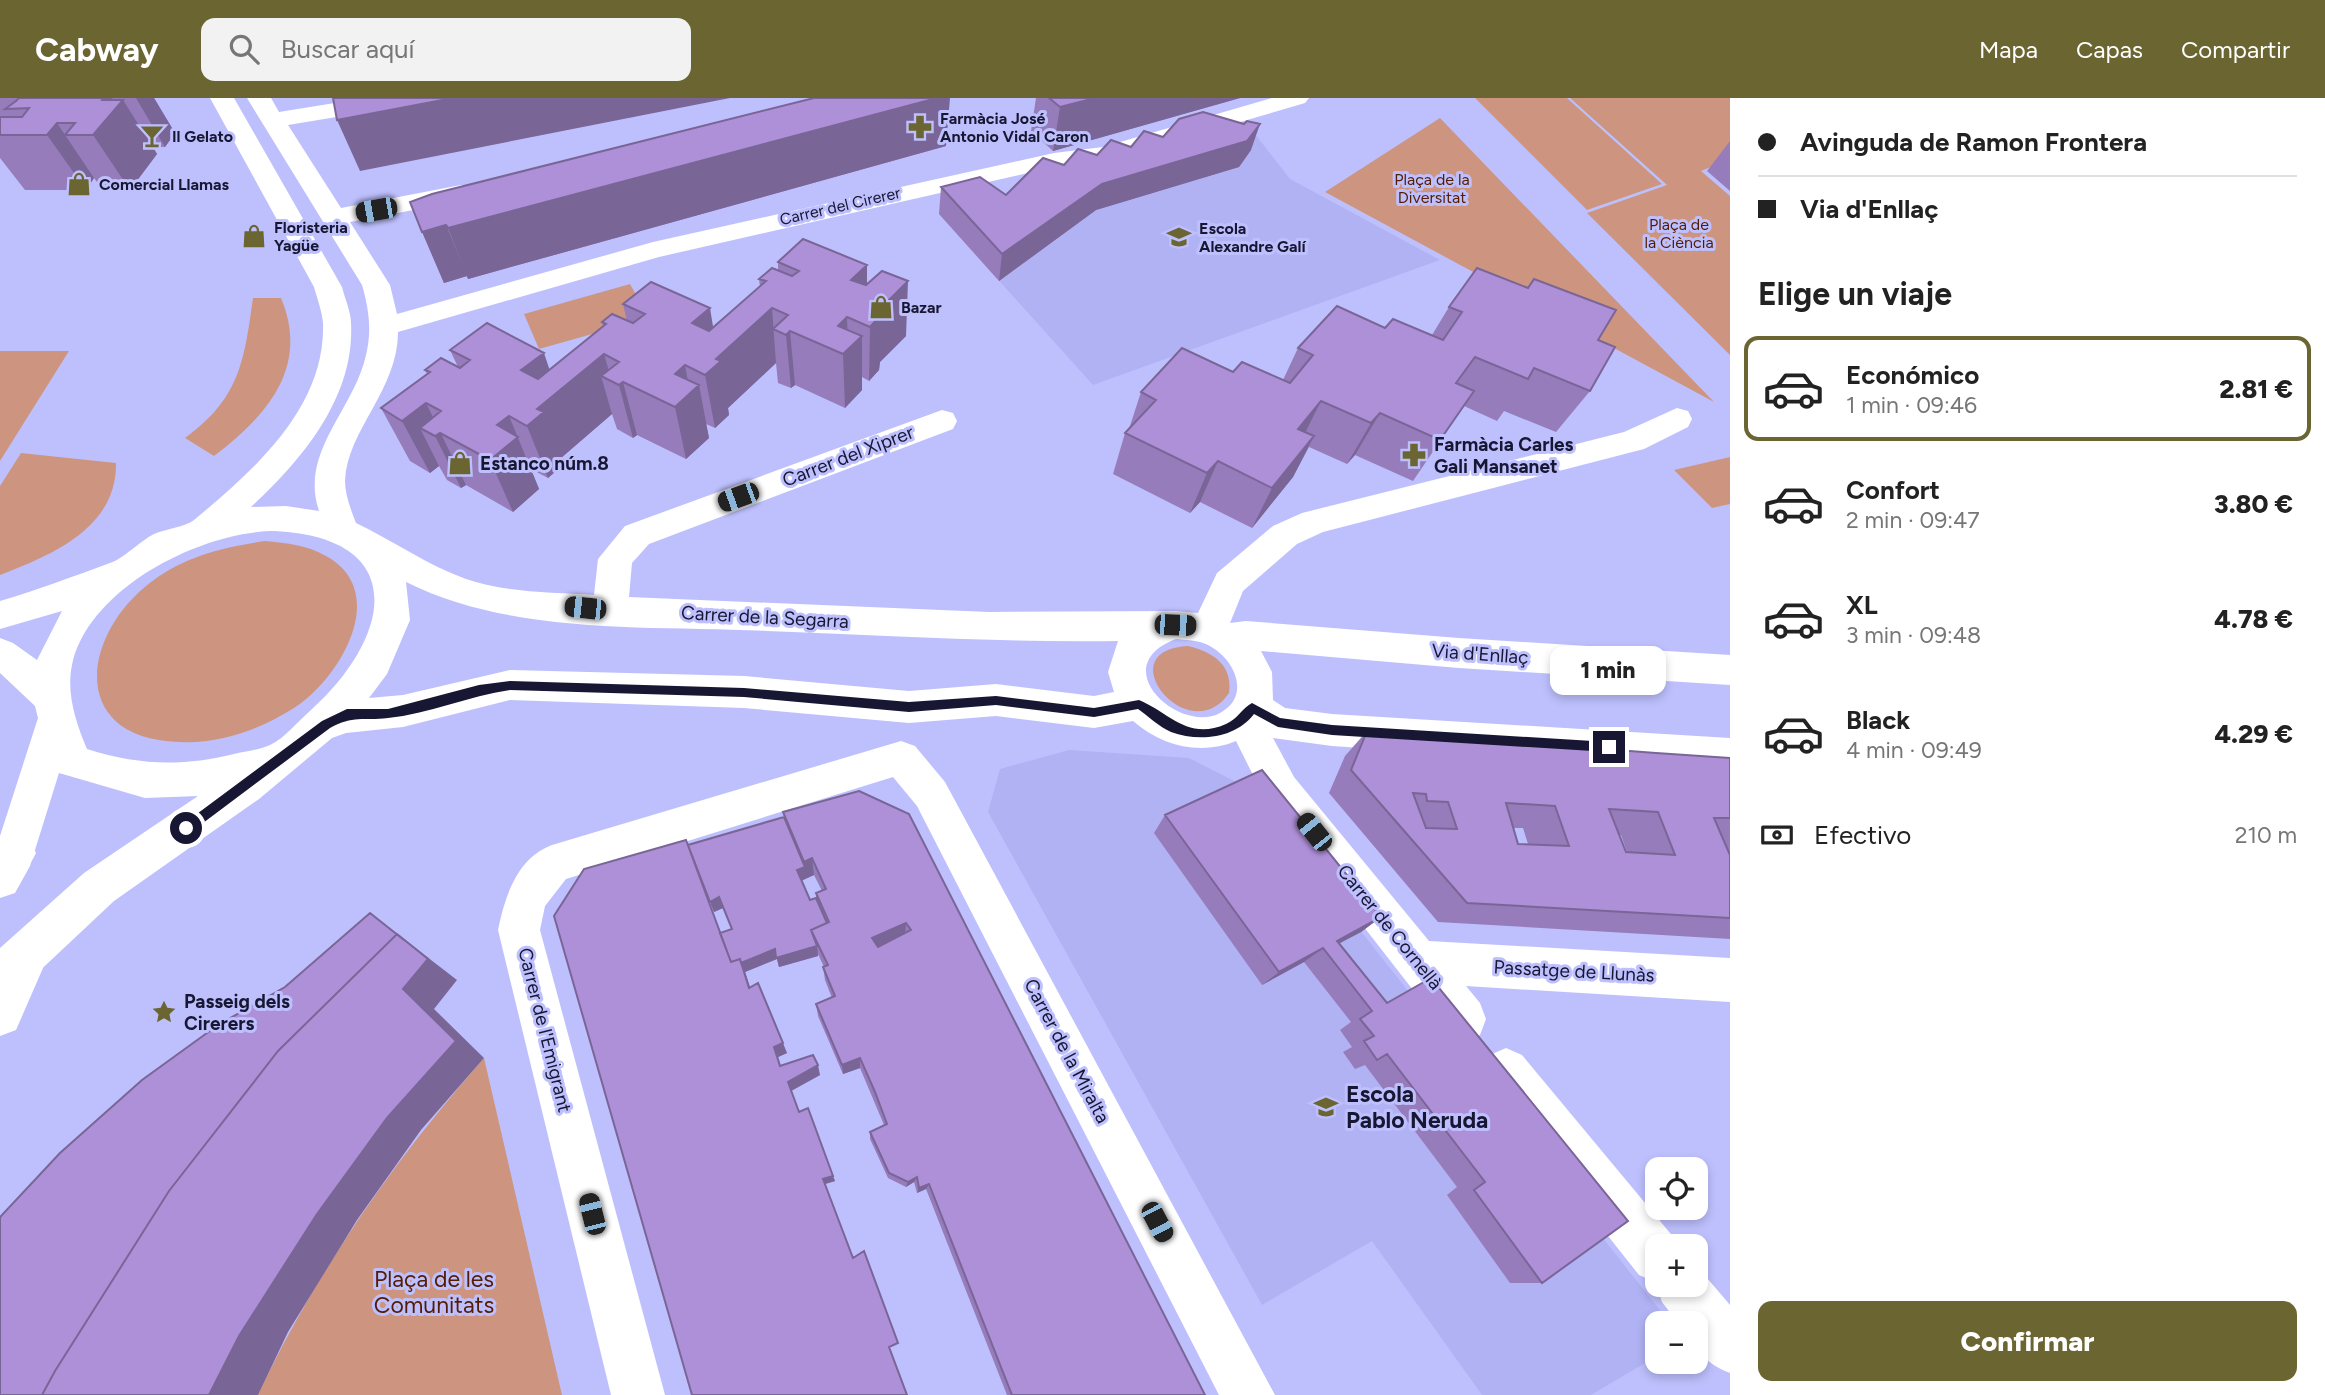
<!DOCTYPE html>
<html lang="es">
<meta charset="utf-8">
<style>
body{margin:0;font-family:Figtree,sans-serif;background:#f2f2f2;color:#222;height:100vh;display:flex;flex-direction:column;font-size:26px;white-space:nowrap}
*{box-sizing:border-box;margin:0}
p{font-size:23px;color:#767676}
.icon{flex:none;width:38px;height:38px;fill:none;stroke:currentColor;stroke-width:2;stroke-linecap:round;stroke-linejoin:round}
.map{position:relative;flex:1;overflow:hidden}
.details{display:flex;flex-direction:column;background:#fff;width:595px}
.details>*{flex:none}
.hud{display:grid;align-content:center;height:154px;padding:0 28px;background:#fff}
.buttons{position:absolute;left:1645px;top:1059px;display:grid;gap:14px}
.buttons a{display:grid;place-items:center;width:63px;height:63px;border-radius:14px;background:#fff;box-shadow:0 4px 10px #0003;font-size:35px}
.end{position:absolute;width:32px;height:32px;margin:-16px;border:9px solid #181733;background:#fff;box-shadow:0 0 0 4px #fff}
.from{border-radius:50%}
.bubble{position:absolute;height:49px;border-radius:14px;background:#fff;box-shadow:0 4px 10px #0003;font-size:23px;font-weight:800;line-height:49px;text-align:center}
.car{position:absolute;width:21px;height:42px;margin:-21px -10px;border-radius:9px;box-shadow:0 0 5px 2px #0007;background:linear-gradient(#222 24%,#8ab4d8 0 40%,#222 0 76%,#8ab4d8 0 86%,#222 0)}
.hud b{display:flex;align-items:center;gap:24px;height:66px;font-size:26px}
.hud b+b{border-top:2px solid #e0e0e0}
.hud i{width:18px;height:18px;background:#222}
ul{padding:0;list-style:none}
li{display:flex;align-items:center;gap:21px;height:105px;margin:0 14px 10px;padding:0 14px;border:4px solid transparent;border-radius:14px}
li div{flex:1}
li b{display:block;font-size:26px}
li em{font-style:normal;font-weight:800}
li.selected{border-color:#6b6532}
li>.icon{width:63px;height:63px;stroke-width:1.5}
h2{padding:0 28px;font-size:32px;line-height:84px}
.pay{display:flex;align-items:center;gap:18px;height:77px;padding:0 28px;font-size:26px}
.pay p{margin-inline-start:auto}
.action{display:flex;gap:14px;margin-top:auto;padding:14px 28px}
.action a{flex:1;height:80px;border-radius:14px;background:#6b6532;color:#fff;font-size:28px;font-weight:800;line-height:80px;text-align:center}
header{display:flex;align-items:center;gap:42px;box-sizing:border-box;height:98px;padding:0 35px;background:#6b6532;color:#fff}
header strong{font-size:33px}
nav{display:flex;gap:38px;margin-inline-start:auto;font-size:24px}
.search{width:490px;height:63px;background:#f2f2f2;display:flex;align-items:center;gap:18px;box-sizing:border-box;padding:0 24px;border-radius:14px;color:#767676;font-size:26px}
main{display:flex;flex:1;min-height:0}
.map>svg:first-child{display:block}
</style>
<header>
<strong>Cabway</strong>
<div class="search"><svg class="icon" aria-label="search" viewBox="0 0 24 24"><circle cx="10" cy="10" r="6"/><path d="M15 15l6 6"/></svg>Buscar aquí</div>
<nav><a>Mapa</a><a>Capas</a><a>Compartir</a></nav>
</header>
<main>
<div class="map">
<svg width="1730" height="1297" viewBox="0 0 1730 1297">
<rect width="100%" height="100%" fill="#bec0fe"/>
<!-- built -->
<path fill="#b0b2f3" d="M1248,27l42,54 150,81 -347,125 -154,-171z
M1069,652l120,8 59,30 422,535h-13v33l-66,39h-109l-110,-154 -110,64 -274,-493 12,-43z"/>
<!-- green -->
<path fill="#cd957f" d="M1475,0h92l95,86 -75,26z
M1570,0h160v61l-29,12 29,25v159l-143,-142 80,-28z
M1440,20l274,284 -389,-210z
M630,186l19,34 -110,31 -15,-35z
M253,200h28c29,69 -14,118 -67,158l-29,-18c55,-40 59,-77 68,-140z
M0,253h69l-69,110z
M21,355l95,10c1,65 -64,92 -116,112v-89z
M1730,359v47l-18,4 -38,-38z
M265,443c22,2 42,4 61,15 66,36 13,124 -32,152 -35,22 -74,36 -115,34 -111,-3 -98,-107 -28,-160 34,-26 73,-35 114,-41z
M1188,548c25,6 45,19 41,47 -40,59 -123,-43 -41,-47z
M484,960l78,337h-304c59,-125 135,-233 226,-337z"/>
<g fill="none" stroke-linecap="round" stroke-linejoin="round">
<!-- minor -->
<path fill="#fff" fill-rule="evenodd" d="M210,0h24l108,189c3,12 9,25 9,36 4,74 -49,137 -100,184l35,-1 33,5c-20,-59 35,-101 47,-156 6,-24 3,-46 -4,-70l-115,-187h24l8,14 87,-14h55l-4,5 -8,2 -121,20 53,83 120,-23 9,3 4,5 -4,5 -9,3 -111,21 40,63 7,29 256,-72 401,-89 49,-6 169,-49h37l-4,5 -191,56 -60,8 -395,90 -261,75c0,58 -51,98 -53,149 0,14 6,29 11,42 38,18 71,42 110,56 40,14 87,13 128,16l4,-36 27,-33 317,-116 11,3 4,8 -4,8 -304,115 -17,19 -3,34 360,15 186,-1 23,2 19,-40 56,-47 29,-13 322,-81 53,-24 11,3 4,8 -4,8 -44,22 -321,83 -26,12 -54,47 -13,32 16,-2 213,17 271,17v30l-271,-17 -198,-17 11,21 1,28 12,8 47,6 398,24v34l-398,-26 -59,-8 21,39 135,164 301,17v44l-264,-16 14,17 6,16 -6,16 -16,6 -16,-6 -182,-234 -30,-60c-36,15 -74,5 -103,-20l-39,7 -98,-12 -87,7 -165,-15 -234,-8 -107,27 -57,6 -14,5 -73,61 -145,102 -98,92 -16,7v-52l84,-75 114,-77 -53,2 -86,-25 -29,93 -15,27 -15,5v-62l38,-118 -3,-12 -35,-33v-35l13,5 24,17 25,-49 -62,18v-28c38,-11 74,-25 110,-38 13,-4 30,-22 44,-29 11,-5 31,-7 40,-14 59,-49 132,-112 129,-197 -1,-12 -6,-25 -9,-36zM275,433c137,7 116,107 36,179 -13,11 -26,28 -41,35 -10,5 -25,6 -36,9 -53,13 -96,11 -147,-5 -11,-26 -21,-56 -15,-84 16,-77 130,-134 203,-134zM406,484c109,54 242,43 361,49 117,4 234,12 351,10l-10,31 6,20 -20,4 -98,-12 -87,7 -165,-15 -234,-6 -107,25 -34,3 18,-24 23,-54zM1176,541c9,1 19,1 27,4 29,10 51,52 17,70 -41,22 -116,-47 -44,-74z
M901,643l14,5 30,36 330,613h-56l-302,-589 -24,-29 -327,102 -21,27 -5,24 125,465h-54l-113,-465c7,-34 19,-72 54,-85z
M1506,950l16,7 153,184 3,7h-21v38h39v-19l34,40v68c-27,-11 -34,-21 -34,-50h-18l-16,-21 -7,-20 -16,-7 -149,-188 -7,-16 7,-16z"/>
<!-- highway -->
<path fill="#fff" fill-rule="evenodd" d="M15,736l15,6 6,13c-8,17 -18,25 -36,32v-45z
M28,833l15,6 7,15 -34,78 -16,6v-72l13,-27z"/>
</g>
<!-- wall -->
<path fill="#967cba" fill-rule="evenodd" d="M0,0h154l21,35 -10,14h-12l4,7 -27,36h-27l-9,-12 -8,12h-61l-25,-32z
M1036,0h204l-187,53 -22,-20z
M1730,43v50l-23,-20z
M946,48l-478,133 -1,-3 -23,7 -34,-81z
M1131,49l120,3 -12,17 -143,43 -97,71 -60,-67 2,-27 65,8 58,-30z
M778,164l89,23 39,51 -26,26 -1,8 -10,11 -7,-4v13l-17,18 -50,-23 -4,3 -13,-5 -2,-20 -48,45 1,7 -14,13 -9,-4 3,14 -23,21 -49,-24 -4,3 -16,-9 -5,-15 -51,44 2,7 -15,13 -17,-9 8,20 -26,23 -47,-27 -5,3 -14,-8 -8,-14 -9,7 -20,-12 -29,-53 46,-34 -2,-4 33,-3 -8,-17 99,20 54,-44 -1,-4 25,-1 -4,-17 90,23 47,-40 -1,-8 19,-9z
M1449,209l149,33 -8,51 -34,41 -52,-21 -7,10 -33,-15 -51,75 -58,-26 -8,9 -38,-17 -16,30 -41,51 -52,-26 -10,11 -77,-39 12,-41 4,-4 12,-37 92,-20 50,8 15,-32 87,-20 47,7z
M1367,633l289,22 74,5v181l-292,-17 -109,-129 16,-37zM1513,730h10l5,16h-10zM1619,737h2l6,17h-1z
M859,693l346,604h-198l-81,-206 -9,4 -3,-11 -8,5 -18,-9 -18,-39v-7l14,-7 -24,-57 -17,6 -25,-58 -2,-12 16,-6 -7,-18 -2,-13h1l-6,-13v2l-39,11 -2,-8 -32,13 5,15 37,66 -9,4 3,9 39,9 -29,16 8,21 36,69 -10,3 -133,211 -4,-550 96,-28 -1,-5zM693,762l21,52 9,-4 9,21 -11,4zM814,777l8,16 -6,2v5l-6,2 -8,-20z
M1165,717l216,102 -20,15 -22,11 48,60 155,280h-32l-63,-88 10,-8 -92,-122 -10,4 -12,-17 9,-5 -12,-17 11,-8 -47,-60 -42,23 -108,-152z"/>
<!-- shaded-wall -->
<path fill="#7a6597" d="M60,0h52l5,9 6,-7 34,54 -27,36 -37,-55z
M136,0h18l21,35 -10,14z
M453,0h277l-370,73 -23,-51z
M937,0h13l-4,48 -478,133 -20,-51z
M1095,0h145l-187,53 7,-44z
M57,25l37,55 -8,12 -39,-55z
M1260,26l-9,26 -12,17 -143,43 -97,71 3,-27 100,-70z
M446,127l21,51 -23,7 -22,-51z
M867,167v55l-16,-40z
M908,183l-2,55 -26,26 -1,8 -10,11 1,-54 5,-13z
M710,210l8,49 54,-49 4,55 -48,45 1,7 -14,13 -10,-53 -13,-52z
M847,219l1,33 14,-14v54l-17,18 -2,-54 -5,-28z
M790,233l5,54 -4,3 -5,-53z
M544,255l13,39 47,-38 8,28 -11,-6 11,38 -51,44 2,7 -15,13 -21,-52 -6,-56z
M685,267l5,28 9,-8 10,53 -23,21 -11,-52v-33z
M623,284l14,53 -4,3 -14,-53z
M1321,303l-21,42 -2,-14z
M426,305l40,82 -5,3 -26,-52 -15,-8 19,38 -9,7 -28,-52z
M1380,315l-25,42 -8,9 24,-41z
M509,318l30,73 -26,23 -23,-52 7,-35z
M1314,338l-21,41 -41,51 20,-40z
M1218,363l-18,41 -10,11 17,-40z
M812,760l2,17 -15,7 -2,-12 8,-3 -1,-5z
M719,799l4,11 -9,4 -4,-10z
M370,815l87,67 -23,29 50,49 -63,72 -64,90 -69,112 -30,63h-49l194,-406z
M1381,819l-20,15 -36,19 12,-10z
M906,825l-1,15 -33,14v-14z
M817,848l1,10 -39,11 -2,-8 -32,13 9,28 -21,-34 42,-17z
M1323,850l-19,14 -42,23 17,-13z
M783,945l4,10 -9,4 -4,-10z
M860,960v10l-17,6 -1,-9z
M818,967l2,10 -29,16 -3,-9z
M833,1078l2,5 -10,3 -2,-5z
M917,1079l-3,5 -8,5 2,-5z
M929,1086l-3,5 -9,4 2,-5z"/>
<!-- building -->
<path fill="#ae90d8" stroke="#7a6597" stroke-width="2" fill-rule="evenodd" d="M19,0h84l-1,2h21l-30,35h-28l10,-12h-18l-10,12h-47v-18h22l7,-9 -24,1 11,-8z
M333,0h120l-116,22z
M814,0h123l-489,130 -2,-3 -24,7 -12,-30 22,-8z
M1049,0h46l-35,9z
M1203,14l41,12 3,-3 13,3 -13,17 -145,43 -100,70 -61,-67 39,-10 26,18 37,-37 21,7 14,-16 19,6 14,-15 20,7 13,-16 19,6 16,-18z
M803,141l64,26 -16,15 15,5 16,-14 26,10 -33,33 5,2 -10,11 -23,-10 -9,9 24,10 -19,18 -53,-23 -4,4 -13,-6 15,-14 -16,-7 -56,51 5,2 -16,14 -20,-10 -10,9 24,11 -24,22 -52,-25 -4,3 -18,-9 18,-14 -15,-8 -67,55 7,3 -17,14 -18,-10 -12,9 21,12 -28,23 -50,-27 -5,3 -15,-8 21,-17 -15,-8 -24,18 -21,-13 49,-36 -5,-2 16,-12 19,10 10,-8 -20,-10 37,-27 57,30 -23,17 17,9 68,-55 -4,-2 10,-8 21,9 12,-9 -22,-10 28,-22 59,26 -18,15 17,8 57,-50 -7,-2 13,-11 20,8 7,-5 -21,-9z
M1477,170l51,20 6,-9 82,31 -18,30 17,7 -25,44 -56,-23 -6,11 -53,-22 -19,26 18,8 -34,49 -60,-27 -9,10 -50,-22 -23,28 16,7 -42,52 -54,-27 -11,12 -82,-40 31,-33 -15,-8 41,-44 51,24 9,-10 48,21 23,-28 -15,-7 39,-42 48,22 8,-9 50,21 19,-28 -13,-5z
M1367,633l289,22 74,5v60h-16l16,37v63l-263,-15 -116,-133zM1413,695l13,1 1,7 21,1 9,27 -31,-1zM1506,705l49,3 14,40 -51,-2zM1609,711l49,3 17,43 -49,-3z
M1262,672l119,147 -44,24 50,62 44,-25 197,243 -86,62 -68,-93 11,-8 -98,-128 -10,6 -13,-19 10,-5 -14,-17 12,-8 -49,-63 -44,24 -114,-157z
M859,693l50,23 296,581h-193l-83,-211 -10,4 -2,-11 -9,5 -19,-9 -19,-41 17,-8 -12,-32 -15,-34 -18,7 -26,-61 19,-8 -12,-29 5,-2 -17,-35 18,-8 -13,-29 10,-4 -14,-31 -8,4 -21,-50zM906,825l5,7 -33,17 -6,-9z
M784,719l21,50 -8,3 13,30 6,-2 11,25 -16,7 6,16 -41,12 -1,-9 -34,14 -1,-4 -9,3 -11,-29 12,-4 -13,-32 -9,5 -22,-57z
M686,742l45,122 9,-3 9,29 9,-5 25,60 -9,4 6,19 33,-11 5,10 -30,17 11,30 9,-4 25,68 -10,3 30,79 11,-7 34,92 -9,4 18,48h-215l-138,-479 30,-47z
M370,815l34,27 -7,-6 -119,117 -109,140 -114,180 -13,24h-42v-177l1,-2 59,-63 82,-73 76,-55 67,-38z
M397,836l31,25 -25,30 53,52 -69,77 -70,96 -78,122 -30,59h-167l13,-24 114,-180 109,-140z"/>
<!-- route -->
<path fill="#181733" d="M510,583l234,7 165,14 87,-6 98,12 45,-8c31,13 49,41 87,24 12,-5 16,-16 26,-21l28,15 52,7 277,17 6,5 -6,5 -277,-17 -54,-8 -24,-13c-19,25 -56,28 -83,18 -12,-5 -23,-16 -33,-23l-44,8 -98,-12 -87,7 -165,-15 -234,-7c-41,6 -82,24 -122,28 -25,3 -35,-3 -58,10l-139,104h-9v-7l140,-104 25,-12h41l91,-24z"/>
<!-- icons -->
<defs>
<g id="pharmacy-bare" transform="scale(1.89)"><path d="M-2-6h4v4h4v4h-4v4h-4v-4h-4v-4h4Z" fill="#6b6532" stroke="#bec0fe" stroke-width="2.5" paint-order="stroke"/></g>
<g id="bar-bare" transform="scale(1.89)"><path d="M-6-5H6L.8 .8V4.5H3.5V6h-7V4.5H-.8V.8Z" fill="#6b6532" stroke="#bec0fe" stroke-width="2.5" paint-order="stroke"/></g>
<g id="shop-bare" transform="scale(1.89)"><path d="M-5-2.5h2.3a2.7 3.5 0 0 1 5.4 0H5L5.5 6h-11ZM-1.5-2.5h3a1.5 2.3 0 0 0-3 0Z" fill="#6b6532" stroke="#bec0fe" stroke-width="2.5" paint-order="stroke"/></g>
<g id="school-bare" transform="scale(1.89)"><path d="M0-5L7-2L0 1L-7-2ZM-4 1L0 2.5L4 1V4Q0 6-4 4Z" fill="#6b6532" stroke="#bec0fe" stroke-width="2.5" paint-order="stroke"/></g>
<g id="sight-bare" transform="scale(1.89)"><path d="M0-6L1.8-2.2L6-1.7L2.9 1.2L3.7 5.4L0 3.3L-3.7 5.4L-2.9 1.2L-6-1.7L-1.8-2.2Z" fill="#6b6532" stroke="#bec0fe" stroke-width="2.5" paint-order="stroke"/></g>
</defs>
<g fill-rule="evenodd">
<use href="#pharmacy-bare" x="920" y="29"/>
<use href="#bar-bare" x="152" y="38"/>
<use href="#shop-bare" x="79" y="86"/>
<use href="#shop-bare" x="254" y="138"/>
<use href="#school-bare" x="1179" y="139"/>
<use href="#shop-bare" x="881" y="209"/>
<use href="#pharmacy-bare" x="1414" y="357"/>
<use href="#shop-bare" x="460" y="365"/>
<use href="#sight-bare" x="164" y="914"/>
<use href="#school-bare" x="1326" y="1009"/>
</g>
<g text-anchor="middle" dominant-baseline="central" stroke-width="6" stroke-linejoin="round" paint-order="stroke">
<!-- far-poi labels -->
<g font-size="16" font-weight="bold" fill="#181733" stroke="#bec0fe" text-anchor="start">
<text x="940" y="20">Farmàcia José<tspan x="940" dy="18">Antonio Vidal Caron</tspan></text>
<text x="172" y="38">Il Gelato</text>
<text x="99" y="86">Comercial Llamas</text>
<text x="274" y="129">Floristeria<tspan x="274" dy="18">Yagüe</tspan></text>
<text x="1199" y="130">Escola<tspan x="1199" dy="18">Alexandre Galí</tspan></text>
<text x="901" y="209">Bazar</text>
</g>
<!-- far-park labels -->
<g font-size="16" fill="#541c02" stroke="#bec0fe">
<text x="1432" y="81">Plaça de la<tspan x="1432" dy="18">Diversitat</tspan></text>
<text x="1679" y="126">Plaça de<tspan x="1679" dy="18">la Ciència</tspan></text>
</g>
<!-- far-street labels -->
<g font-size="16" fill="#181733" stroke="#bec0fe">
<text transform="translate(840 108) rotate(-13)">Carrer del Cirerer</text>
</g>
<!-- poi labels -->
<g font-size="19" font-weight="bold" fill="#181733" stroke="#bec0fe" text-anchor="start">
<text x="1434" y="346">Farmàcia Carles<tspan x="1434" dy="22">Gali Mansanet</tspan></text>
<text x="480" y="365">Estanco núm.8</text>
<text x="184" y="903">Passeig dels<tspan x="184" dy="22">Cirerers</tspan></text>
</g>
<!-- street labels -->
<g font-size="19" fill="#181733" stroke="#bec0fe">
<text transform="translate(848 358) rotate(-21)">Carrer del Xiprer</text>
<text transform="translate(765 519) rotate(3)">Carrer de la Segarra</text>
<text transform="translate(1480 556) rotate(4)">Via d'Enllaç</text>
<text transform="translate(1390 829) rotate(51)">Carrer de Cornellà</text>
<text transform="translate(1574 873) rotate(3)">Passatge de Llunàs</text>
<text transform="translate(545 932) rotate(76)">Carrer de l'Emigrant</text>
<text transform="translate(1067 953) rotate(62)">Carrer de la Miralta</text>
</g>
<!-- near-poi labels -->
<g font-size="23" font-weight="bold" fill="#181733" stroke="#bec0fe" text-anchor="start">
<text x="1346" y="996">Escola<tspan x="1346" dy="26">Pablo Neruda</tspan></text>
</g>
<!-- near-park labels -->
<g font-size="23" fill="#541c02" stroke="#bec0fe">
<text x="434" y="1181">Plaça de les<tspan x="434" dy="26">Comunitats</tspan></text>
</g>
</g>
</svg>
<div class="buttons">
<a><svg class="icon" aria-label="locate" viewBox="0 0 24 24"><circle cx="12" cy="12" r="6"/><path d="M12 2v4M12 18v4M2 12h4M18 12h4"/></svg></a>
<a>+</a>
<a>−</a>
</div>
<i class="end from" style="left:186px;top:730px"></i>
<i class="end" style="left:1609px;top:649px"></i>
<div class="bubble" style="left:1550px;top:548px;width:116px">1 min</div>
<i class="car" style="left:376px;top:112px;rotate:260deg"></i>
<i class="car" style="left:738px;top:399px;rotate:250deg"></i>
<i class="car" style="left:585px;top:510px;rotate:276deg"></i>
<i class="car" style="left:1175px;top:527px;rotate:92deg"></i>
<i class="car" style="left:1314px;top:734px;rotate:321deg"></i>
<i class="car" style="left:592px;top:1116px;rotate:346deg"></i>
<i class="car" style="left:1157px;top:1124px;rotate:152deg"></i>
</div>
<section class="details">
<div class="hud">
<b><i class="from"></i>Avinguda de Ramon Frontera</b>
<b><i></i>Via d'Enllaç</b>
</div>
<h2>Elige un viaje</h2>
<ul>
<li class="selected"><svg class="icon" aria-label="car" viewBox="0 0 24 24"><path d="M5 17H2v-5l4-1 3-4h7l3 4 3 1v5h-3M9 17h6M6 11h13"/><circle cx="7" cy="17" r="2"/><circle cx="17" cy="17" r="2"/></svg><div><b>Económico</b><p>1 min · 09:46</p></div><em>2.81 €</em></li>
<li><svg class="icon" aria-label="car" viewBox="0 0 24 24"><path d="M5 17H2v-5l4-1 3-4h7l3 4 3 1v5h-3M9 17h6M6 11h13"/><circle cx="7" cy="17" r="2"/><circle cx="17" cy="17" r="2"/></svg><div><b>Confort</b><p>2 min · 09:47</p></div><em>3.80 €</em></li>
<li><svg class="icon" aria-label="car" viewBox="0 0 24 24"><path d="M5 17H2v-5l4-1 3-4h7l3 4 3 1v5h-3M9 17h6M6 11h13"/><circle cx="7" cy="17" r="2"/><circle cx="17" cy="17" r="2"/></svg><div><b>XL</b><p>3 min · 09:48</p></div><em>4.78 €</em></li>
<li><svg class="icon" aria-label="car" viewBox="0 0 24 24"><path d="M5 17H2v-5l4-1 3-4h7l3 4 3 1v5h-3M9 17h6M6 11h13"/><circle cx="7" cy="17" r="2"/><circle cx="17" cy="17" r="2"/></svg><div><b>Black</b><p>4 min · 09:49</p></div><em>4.29 €</em></li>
</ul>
<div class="pay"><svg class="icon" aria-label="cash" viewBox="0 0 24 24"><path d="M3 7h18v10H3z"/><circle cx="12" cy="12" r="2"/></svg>Efectivo<p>210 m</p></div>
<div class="action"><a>Confirmar</a></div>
</section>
</main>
